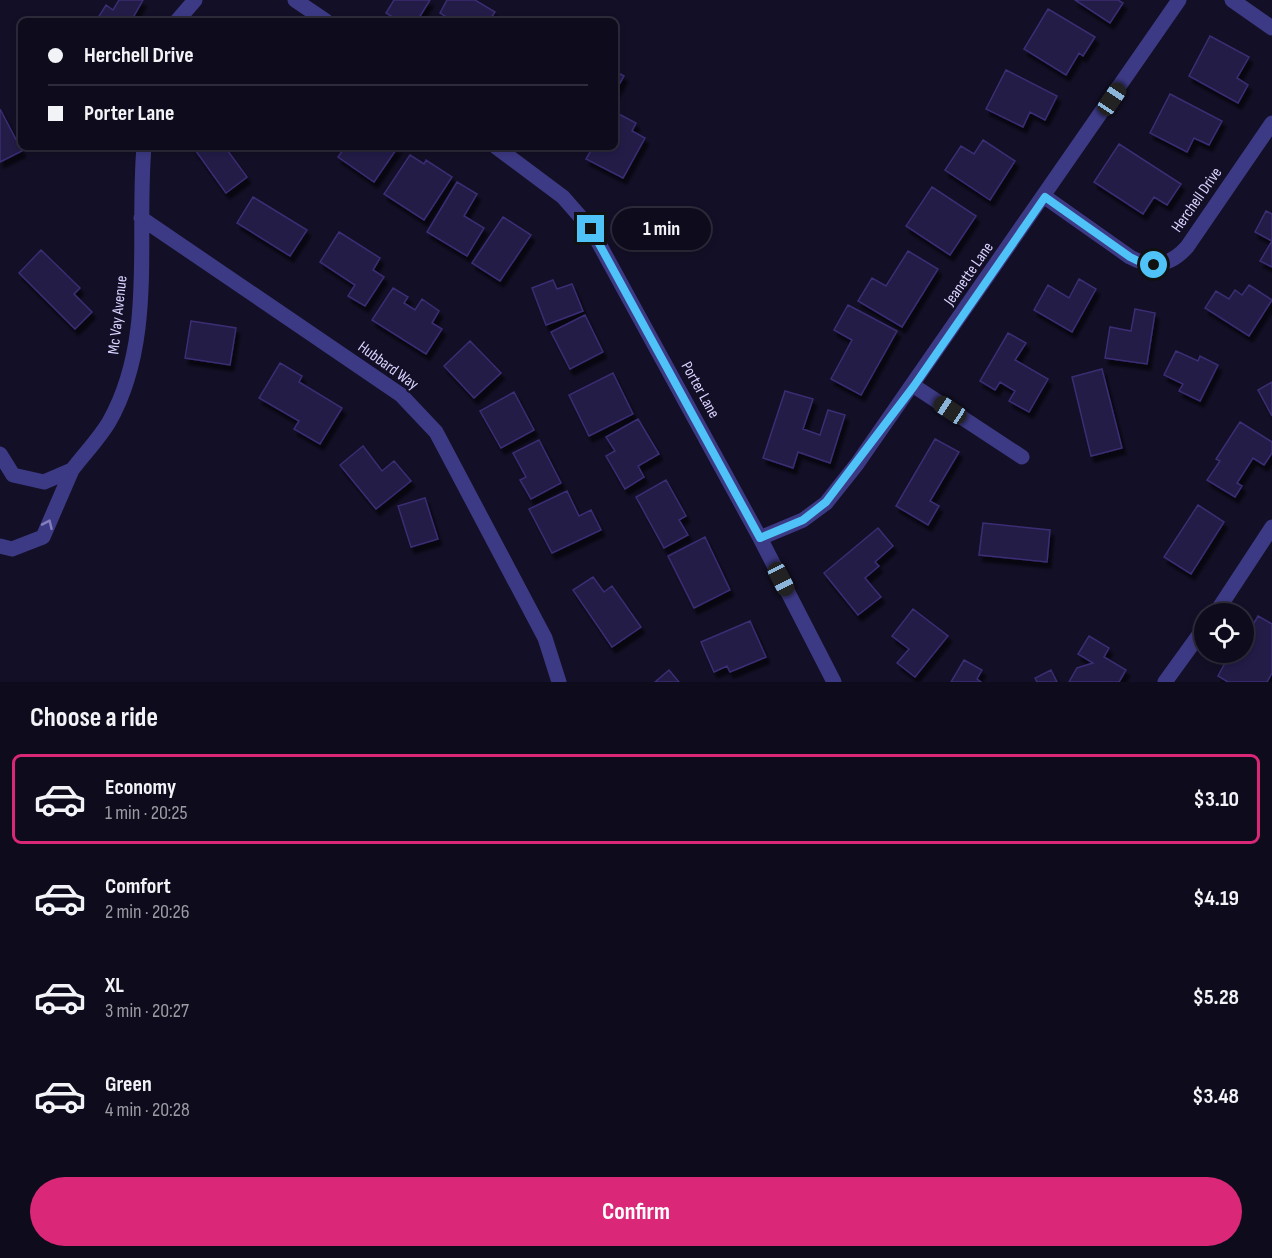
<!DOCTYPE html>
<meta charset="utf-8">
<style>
body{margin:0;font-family:"Sofia Sans Condensed",sans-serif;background:#1c1929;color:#f1f3f6;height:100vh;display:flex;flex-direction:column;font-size:22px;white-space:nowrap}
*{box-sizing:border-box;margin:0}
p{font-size:20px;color:#9b9ba3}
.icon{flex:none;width:33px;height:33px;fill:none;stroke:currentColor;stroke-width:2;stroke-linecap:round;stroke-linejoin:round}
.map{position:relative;height:682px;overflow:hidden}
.panel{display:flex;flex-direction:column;background:#0e0b1c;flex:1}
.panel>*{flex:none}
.banner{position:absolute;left:18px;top:18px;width:600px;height:132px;border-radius:9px;box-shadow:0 3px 9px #0003,0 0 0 2px #2e2b3b;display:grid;align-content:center;height:132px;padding:0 30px;background:#0e0b1c}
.fabs{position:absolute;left:1194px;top:603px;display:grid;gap:12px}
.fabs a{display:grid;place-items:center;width:60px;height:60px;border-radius:50%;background:#0e0b1c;box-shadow:0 3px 9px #0003,0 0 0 2px #2e2b3b;font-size:30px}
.end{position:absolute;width:27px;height:27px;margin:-14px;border:8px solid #4fc3f7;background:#111;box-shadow:0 0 0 3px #111}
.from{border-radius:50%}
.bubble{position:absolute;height:42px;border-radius:21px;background:#0e0b1c;box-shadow:0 3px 9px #0003,0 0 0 2px #2e2b3b;font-size:20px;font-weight:700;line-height:42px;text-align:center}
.car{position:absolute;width:18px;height:36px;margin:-18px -9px;border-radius:8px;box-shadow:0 0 4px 2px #0007;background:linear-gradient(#222 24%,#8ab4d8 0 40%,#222 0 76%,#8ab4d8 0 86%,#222 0)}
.banner b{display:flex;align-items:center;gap:21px;height:57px;font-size:22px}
.banner b+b{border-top:2px solid #2e2b3b}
.banner i{width:15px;height:15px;background:#f1f3f6}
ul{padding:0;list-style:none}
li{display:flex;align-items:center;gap:18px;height:90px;margin:0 12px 9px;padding:0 18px;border:3px solid transparent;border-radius:9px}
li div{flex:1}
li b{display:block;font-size:22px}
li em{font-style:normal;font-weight:700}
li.current{border-color:#db2777}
li>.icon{width:54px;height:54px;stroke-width:1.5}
h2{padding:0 30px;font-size:27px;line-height:72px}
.action{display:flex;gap:12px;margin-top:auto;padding:12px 30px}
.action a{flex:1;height:69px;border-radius:36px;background:#db2777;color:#fff;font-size:24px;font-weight:700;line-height:69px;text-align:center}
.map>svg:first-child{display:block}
</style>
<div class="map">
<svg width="1272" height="682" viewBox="0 0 1272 682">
<defs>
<filter id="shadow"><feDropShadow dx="3.5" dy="6" stdDeviation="1.5" flood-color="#0009"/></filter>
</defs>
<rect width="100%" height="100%" fill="#130f26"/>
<!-- building -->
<path fill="#241b47" stroke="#3b2d73" stroke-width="1.5" filter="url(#shadow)" d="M119,0h24l-12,21h-35l10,-16 7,5z
M394,0h36l-13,21h-18l-13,-8z
M447,0h28l20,12 -6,9h-36l-13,-8z
M1075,0h43l5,3 -13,20z
M1048,9l47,28 -12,19 -4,-3 -13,22 -42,-26z
M1210,36l39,21 -12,21 11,7 -10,18 -49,-27z
M1006,70l51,26 -12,24 -15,-8 -7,15 -37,-18z
M615,71l9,5 -9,16z
M1170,94l52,27 -13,24 -15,-7 -7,14 -37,-19z
M0,109l22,42 -22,11z
M615,112l21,11 -4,8 13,7 -22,40 -37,-19 7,-12h22z
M983,140l32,21 -25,39 -45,-30 16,-24 13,8z
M1119,144l62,40 -14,21 -13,-8 -11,17 -49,-32z
M193,147h32l22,30 -21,16z
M345,147h53l-24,35 -36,-25z
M410,155l14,9 2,-4 26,17 -28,43 -40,-26z
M457,182l20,12 -13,22 20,12 -17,28 -40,-24z
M932,187l44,29 -26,39 -44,-29z
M253,197l54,33 -17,26 -53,-33z
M1266,211l6,3v53l-12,-6 12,-20 -17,-9z
M503,217l28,18 -31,46 -28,-18z
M339,232l41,26 -7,12 11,7 -19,29 -17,-10 7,-11 -35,-23z
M41,250l39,38 -6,6 18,18 -17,17 -56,-56z
M908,251l30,18 -36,58 -44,-26 14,-23 14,8z
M1079,279l17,10 -24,43 -38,-22 14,-25 21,13z
M553,280l4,9 15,-5 11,27 -37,14 -14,-37z
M1249,285l23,15 -23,36 -44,-28 11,-17 13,8 6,-9 7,5z
M393,288l15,9 -4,6 11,7 7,-11 17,12 -7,12 10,6 -16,25 -54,-34z
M848,305l49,26 -36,64 -30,-16 21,-39 -18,-10z
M1135,309l20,4 -8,51 -42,-6 5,-31 21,4z
M585,315l18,37 -33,17 -19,-37z
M191,321l45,7 -6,37 -45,-7z
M1008,333l18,10 -11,17 33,19 -19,33 -20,-11 6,-10 -15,-9 -5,8 -15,-9z
M470,341l31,32 -27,25 -30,-32z
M1176,351l22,10 2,-5 18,9 -18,36 -21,-10 4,-7 -19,-9z
M280,363l22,13 -3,6 43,26 -22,36 -26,-15 5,-8 -40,-23z
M1102,369l20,79 -31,8 -19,-79z
M613,373l20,41 -44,22 -20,-41z
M1272,382v34l-14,-26z
M785,391l28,8 -10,30 17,6 8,-25 17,5 -15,48 -32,-11 -5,16 -30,-10z
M514,392l20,38 -33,18 -21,-37z
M638,419l21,35 -21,12 6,11 -19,12 -19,-33 9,-5 -9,-14z
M1240,422l32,20v11l-8,12 -11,-7 -16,25 5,3 -7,11 -28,-17 13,-19 -4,-2z
M935,439l24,13 -29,49 9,5 -11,19 -32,-19z
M539,440l22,43 -30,16 -11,-19 6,-3 -13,-24z
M363,446l19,25 12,-10 17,20 -35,28 -36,-44z
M666,480l20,36 -7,4 9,15 -24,13 -28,-51z
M567,491l12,25 12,-6 10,20 -49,23 -23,-44z
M425,498l13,41 -27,8 -13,-41z
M1198,505l26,17 -33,52 -27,-17z
M983,523l67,7 -3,32 -68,-7z
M878,528l15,18 -18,16 4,4 -14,12 16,19 -23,18 -34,-42z
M705,537l25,53 -36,18 -26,-52z
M593,577l11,15 8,-6 29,41 -29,20 -39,-57z
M913,609l35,27 -33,41 -18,-14 12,-14 -17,-13z
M1258,616l14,8v49l-5,9h-39l-10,-6 13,-24 12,4 10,-18 -6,-3z
M750,621l16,36 -36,15 -3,-6 -13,6 -13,-30z
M1089,636l20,12 -5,9 22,13 -7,12h-50l8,-14 16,-5 -15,-9z
M964,660l18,10 -5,9 4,3h-30z
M669,670l10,12h-24z
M1051,670l6,12h-20l-2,-4z"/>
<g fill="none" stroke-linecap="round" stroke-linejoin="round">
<!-- street -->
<path stroke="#3d3a85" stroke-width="15" d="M295,0l31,21
M1232,0l40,28
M177,21l18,-21
M496,147l67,50 28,32 169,309 74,144
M1045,197l85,60c22,12 40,9 57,-10l85,-124
M141,218l260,177 35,37 109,206 14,44
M914,386l108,71
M0,454l13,21 31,7 28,-12 -29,67 -31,12 -12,-3
M72,470c12,-16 27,-31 37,-48 47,-83 27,-184 35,-275
M760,538l43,-18 23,-17 31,-39 322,-464
M1215,614l57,-87
M1165,682l39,-54"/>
</g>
<!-- one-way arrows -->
<defs><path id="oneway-chevron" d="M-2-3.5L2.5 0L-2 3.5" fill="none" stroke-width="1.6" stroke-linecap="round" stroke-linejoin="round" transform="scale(1.5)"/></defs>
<use stroke="#837fbc" href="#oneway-chevron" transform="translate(48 524) rotate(-66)"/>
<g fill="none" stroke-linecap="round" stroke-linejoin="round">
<!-- route -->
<path stroke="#4fc3f7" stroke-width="8" d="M591,229l169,309 43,-18 23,-18 88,-116 131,-189 85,60 12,6 12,2"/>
</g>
<g text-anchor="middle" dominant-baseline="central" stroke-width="4.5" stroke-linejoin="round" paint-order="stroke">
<!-- street labels -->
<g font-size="16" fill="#d9d4ff" stroke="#130f26">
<text transform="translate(1197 200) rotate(-55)">Herchell Drive</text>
<text transform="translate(969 274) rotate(-55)">Jeanette Lane</text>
<text transform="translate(118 315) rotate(-84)">Mc Vay Avenue</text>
<text transform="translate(388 366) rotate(36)">Hubbard Way</text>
<text transform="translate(700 390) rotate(61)">Porter Lane</text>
</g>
</g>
</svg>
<div class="fabs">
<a><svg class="icon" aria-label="locate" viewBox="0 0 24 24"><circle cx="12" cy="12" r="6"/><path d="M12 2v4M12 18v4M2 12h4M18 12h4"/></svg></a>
</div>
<i class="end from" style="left:1154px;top:265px"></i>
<i class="end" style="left:591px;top:229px"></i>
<div class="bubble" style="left:612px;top:208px;width:99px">1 min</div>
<i class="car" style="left:1112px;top:99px;rotate:34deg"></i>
<i class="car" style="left:950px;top:410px;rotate:303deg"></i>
<i class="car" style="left:781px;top:579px;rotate:153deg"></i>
<div class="banner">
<b><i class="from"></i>Herchell Drive</b>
<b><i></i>Porter Lane</b>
</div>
</div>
<section class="panel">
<h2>Choose a ride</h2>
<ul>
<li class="current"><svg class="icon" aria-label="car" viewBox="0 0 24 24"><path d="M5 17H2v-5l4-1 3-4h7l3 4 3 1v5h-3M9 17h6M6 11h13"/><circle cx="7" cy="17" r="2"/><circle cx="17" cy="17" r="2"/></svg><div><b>Economy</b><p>1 min · 20:25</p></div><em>$3.10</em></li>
<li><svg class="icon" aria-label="car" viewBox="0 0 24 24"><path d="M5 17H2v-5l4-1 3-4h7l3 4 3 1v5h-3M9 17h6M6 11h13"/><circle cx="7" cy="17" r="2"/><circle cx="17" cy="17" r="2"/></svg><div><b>Comfort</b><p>2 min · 20:26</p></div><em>$4.19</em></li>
<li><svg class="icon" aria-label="car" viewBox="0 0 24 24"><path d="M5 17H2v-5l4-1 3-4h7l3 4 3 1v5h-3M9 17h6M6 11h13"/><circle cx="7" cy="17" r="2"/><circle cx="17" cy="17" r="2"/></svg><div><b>XL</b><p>3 min · 20:27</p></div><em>$5.28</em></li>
<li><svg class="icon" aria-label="car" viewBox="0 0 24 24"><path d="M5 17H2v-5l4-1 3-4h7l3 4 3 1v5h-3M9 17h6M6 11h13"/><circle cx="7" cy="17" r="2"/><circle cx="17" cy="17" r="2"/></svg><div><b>Green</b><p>4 min · 20:28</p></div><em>$3.48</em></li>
</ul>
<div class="action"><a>Confirm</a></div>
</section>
